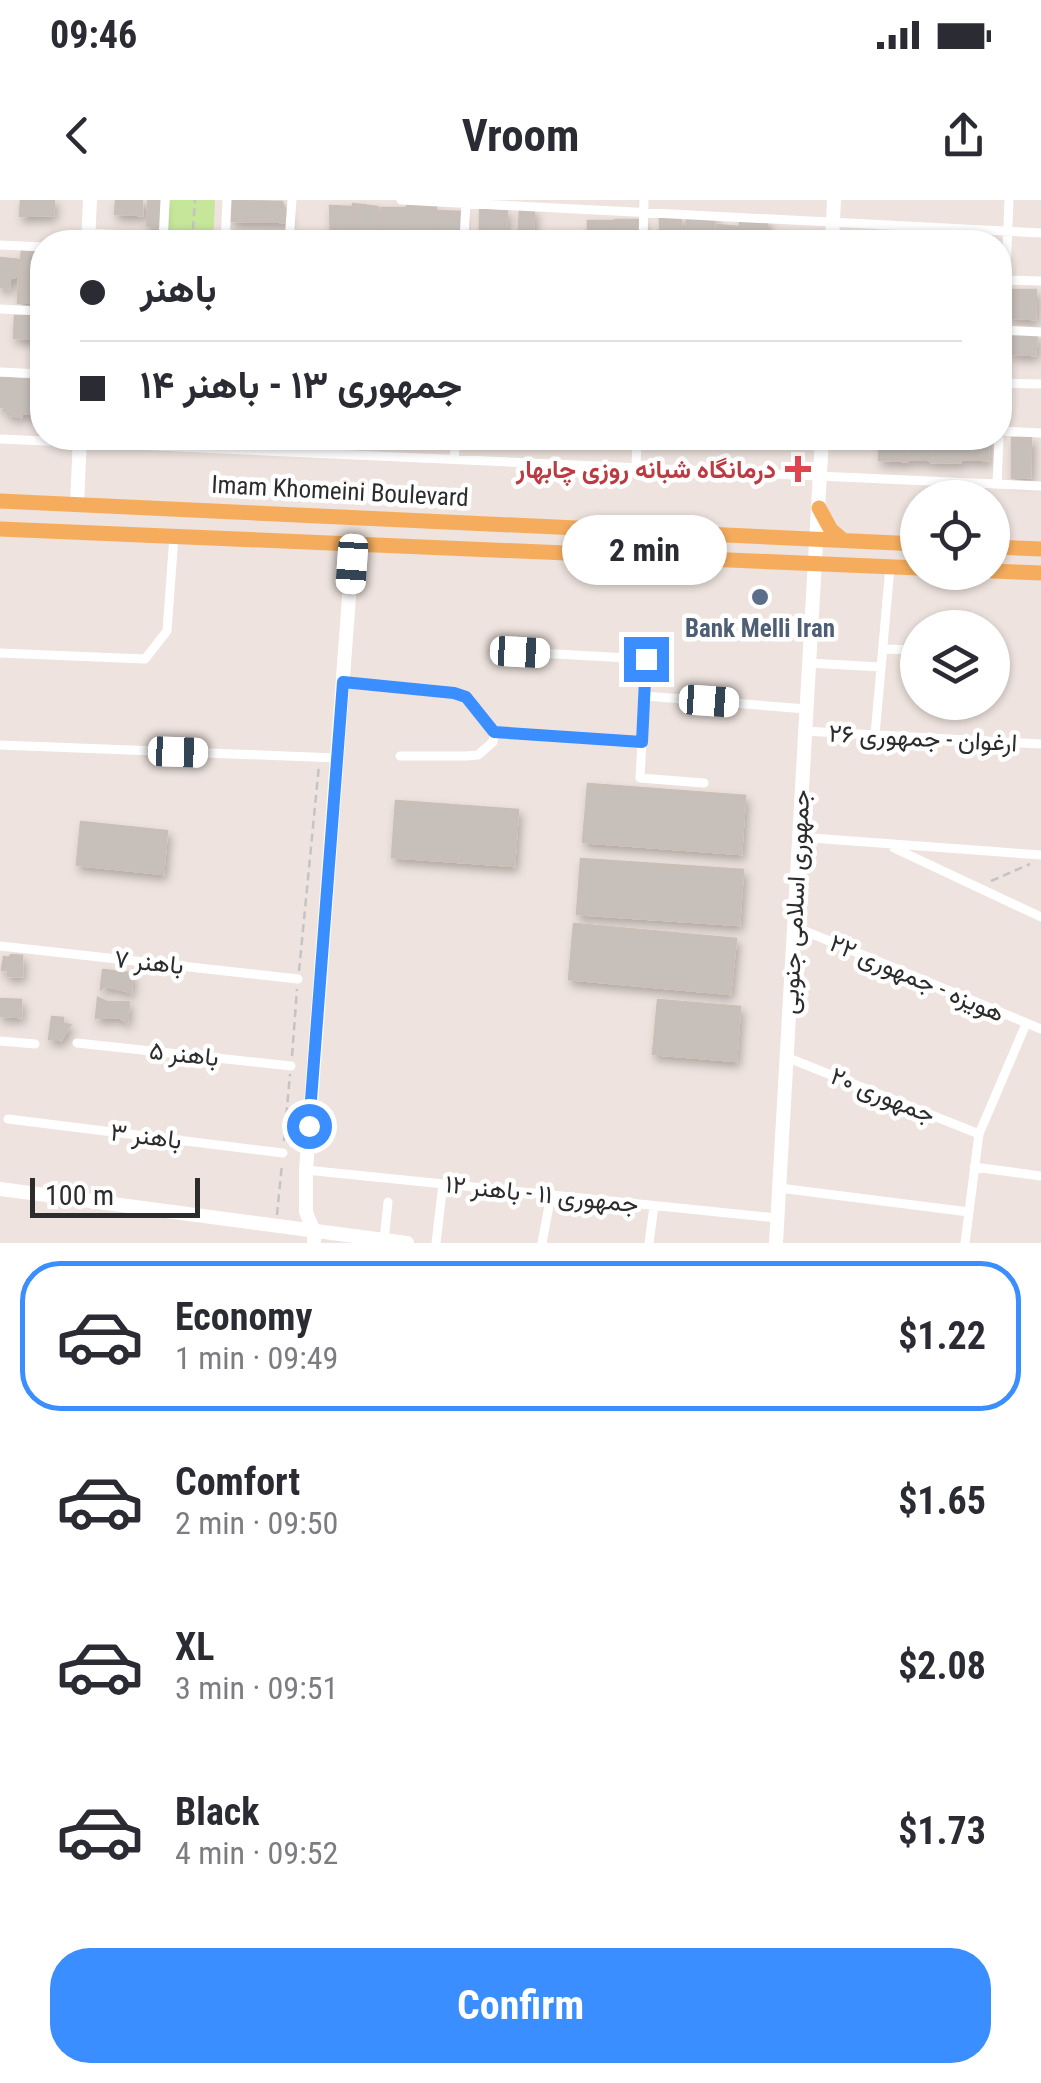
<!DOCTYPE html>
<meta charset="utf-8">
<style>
body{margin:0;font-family:"Roboto Condensed",Vazirmatn,sans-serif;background:#f7f7f7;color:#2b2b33;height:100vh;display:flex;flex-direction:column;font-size:38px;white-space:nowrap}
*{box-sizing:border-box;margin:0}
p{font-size:32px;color:#7c7c81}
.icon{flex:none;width:55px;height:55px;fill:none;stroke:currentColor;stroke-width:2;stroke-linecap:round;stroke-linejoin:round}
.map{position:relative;height:1043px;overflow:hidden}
.sheet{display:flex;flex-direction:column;background:#fff;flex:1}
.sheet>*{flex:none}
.top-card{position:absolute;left:30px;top:30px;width:982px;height:220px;border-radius:40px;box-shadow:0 2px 8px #0004;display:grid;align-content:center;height:220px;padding:0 50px;background:#fff}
.tools{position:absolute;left:900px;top:280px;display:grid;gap:20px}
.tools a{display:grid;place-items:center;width:110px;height:110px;border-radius:50%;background:#fff;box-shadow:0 2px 8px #0004;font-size:50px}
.scale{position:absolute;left:30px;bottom:25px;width:170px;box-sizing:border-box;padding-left:10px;border:5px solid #2c2c2c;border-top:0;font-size:28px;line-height:35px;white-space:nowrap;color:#2c2c2c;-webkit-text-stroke:8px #fff;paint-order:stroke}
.end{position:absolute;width:45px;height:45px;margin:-22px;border:12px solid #3a8eff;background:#fff;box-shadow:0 0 0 5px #fff}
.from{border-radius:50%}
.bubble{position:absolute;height:70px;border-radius:35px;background:#fff;box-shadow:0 2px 8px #0004;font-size:32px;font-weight:700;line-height:70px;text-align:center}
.car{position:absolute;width:30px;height:60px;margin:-30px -15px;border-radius:12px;box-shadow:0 0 8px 2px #0007;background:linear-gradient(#fff 24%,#345 0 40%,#fff 0 76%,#345 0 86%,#fff 0)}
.top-card b{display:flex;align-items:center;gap:35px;height:95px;font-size:38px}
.top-card b+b{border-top:2px solid #e1e1e2}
.top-card i{width:25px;height:25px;background:#2b2b33}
ul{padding:18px 0 0;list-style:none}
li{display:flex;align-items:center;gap:30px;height:150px;margin:0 20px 15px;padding:0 30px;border:5px solid transparent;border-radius:40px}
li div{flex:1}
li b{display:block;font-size:38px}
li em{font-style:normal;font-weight:700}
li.active{border-color:#3a8eff}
li>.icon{width:90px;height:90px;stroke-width:1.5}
.action{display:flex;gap:20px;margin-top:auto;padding:20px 50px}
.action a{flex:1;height:115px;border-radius:40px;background:#3a8eff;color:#fff;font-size:40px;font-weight:700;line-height:115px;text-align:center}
.status{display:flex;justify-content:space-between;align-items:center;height:70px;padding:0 50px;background:#fff;direction:ltr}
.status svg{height:28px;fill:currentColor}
header{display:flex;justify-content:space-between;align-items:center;height:130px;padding:0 50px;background:#fff;font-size:45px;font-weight:700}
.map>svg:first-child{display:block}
</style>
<div class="status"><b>09:46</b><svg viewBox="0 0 49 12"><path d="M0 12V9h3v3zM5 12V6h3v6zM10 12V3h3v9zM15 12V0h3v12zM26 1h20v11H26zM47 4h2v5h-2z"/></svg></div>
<header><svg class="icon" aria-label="back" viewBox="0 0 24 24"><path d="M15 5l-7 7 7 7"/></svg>Vroom<svg class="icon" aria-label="share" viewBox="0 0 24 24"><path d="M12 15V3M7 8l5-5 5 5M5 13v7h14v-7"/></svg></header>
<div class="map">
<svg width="1041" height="1043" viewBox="0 0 1041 1043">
<defs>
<filter id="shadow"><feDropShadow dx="3" dy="5.5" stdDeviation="5" flood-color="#0004"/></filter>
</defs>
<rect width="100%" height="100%" fill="#eee3de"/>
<!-- green -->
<path fill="#c6e69a" d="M170,0h45l-2,42h-45z"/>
<!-- building -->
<path fill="#c6bfba" stroke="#cabfb7" stroke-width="2.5" filter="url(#shadow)" d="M21,0h33l-1,15 -33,1z
M116,0h26v15l-27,-1z
M148,0h13v26l-3,2 -11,-3z
M232,1l50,1 8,20 -59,-1z
M353,4l25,3 1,35h-27z
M407,5l29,2 -3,27 -27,-2z
M330,6l22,1 -1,29 -20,2z
M381,8h24v28h-26z
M480,10l27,1 -2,29h-11l-1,-6 -13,-1z
M520,10h14l-2,32h-14z
M436,11l27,1 -2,27 -26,-1z
M687,15l27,1 -1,26h-27z
M740,18l27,2 -1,22h-26z
M660,19h21l2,23h-23z
M615,20h28l1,22h-28z
M588,21h27v21h-20v-9l-7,-1z
M717,25l21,2 -1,15h-20z
M22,49l20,1v26l-22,-1z
M0,58l19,2v16l-9,2 -1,10 -9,-1z
M19,77h19v25l-20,1z
M1011,90h25l-1,29 -25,-1z
M15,116h21l-1,23 -21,-1z
M1011,135h26l-2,20 -25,-1z
M0,178l40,2 -2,34 -16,-1 -1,4 -14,-3 1,-6 -8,-1z
M880,238h28l-1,23 -28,-1z
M909,238h22v22l-23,-1z
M933,238h27v24h-28z
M961,238h27v22l-28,-1z
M1012,238h19l-1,39 -18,1z
M588,584l157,12 -4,58 -158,-12z
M396,601l122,9 -4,56 -122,-9z
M81,622l86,9 -4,43 -86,-9z
M581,659l162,11 -4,55 -162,-11z
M574,724l162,15 -6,55 -161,-15z
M11,755l11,1v20h-14v-6h-6l2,-13 5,1z
M103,770l29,3 -1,19 -24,-6 -6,3z
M98,798l9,4h22l-2,20 -8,-5 -23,1z
M0,799l21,1v17l-21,-1z
M658,800l82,7 -4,54 -83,-7z
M52,817l11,1v6l7,1 -9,15 -12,-1z"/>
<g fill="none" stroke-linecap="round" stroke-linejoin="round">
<!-- path -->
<path stroke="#c4c4c4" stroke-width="2.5" stroke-dasharray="8 5" stroke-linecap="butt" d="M192,42l3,-42
M991,681l39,-17
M299,771l20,-206
M292,856l5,-67
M284,941l6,-67
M277,1015l5,-51"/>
<!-- street -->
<path stroke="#fff" stroke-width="9" d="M401,0l640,33
M89,33l74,4
M163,42l2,-42
M225,42l2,-42
M289,42l3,-42
M464,42l2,-42
M643,42l1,-42
M0,45l42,2
M1003,80l38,1
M0,109l42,2
M1000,130l41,2
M0,172l42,2
M1000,183l41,1
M1000,218l9,-218
M1000,231l41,2
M0,239l1041,47
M454,259l2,-21
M636,268l1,-30
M997,284l2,-46
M883,449l35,1
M520,452l126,7 -1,37
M0,453l145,6 22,-28 7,-95
M808,463l73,4
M343,481l111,12 11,4 29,35 148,10 3,-46 161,13
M804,531l237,13
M875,535l15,-168
M642,542l-2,36 64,5
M0,545l337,13
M400,556h66l12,-1 15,-13 1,-10
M798,637l243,18
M894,648l147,69
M793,726l248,103
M0,746l298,33
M0,841l35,3
M77,843l214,23
M786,857l193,77
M8,919l275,34
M974,967l67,9
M306,970l471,48
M779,988l190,24
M384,1040l4,-38
M436,1043l7,-59
M542,1043l9,-48
M649,1043l5,-37
M965,1043l14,-109 47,-110"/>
<!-- secondary -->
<path stroke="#fff" stroke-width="14" d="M88,42l2,-42
M832,42l2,-42
M77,304l3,-66
M0,989l407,54
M314,1043v-11l-8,-20v-42l47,-626
M776,1043l46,-805"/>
<!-- primary -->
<path stroke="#f5ad5d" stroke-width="15" d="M0,301l918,43
M819,308l12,22 12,10
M0,329l918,39
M992,347l49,2
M992,371l49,2"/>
</g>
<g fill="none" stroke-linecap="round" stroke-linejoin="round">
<!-- route -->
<path stroke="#3a8eff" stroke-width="12" d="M309,926l34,-444 111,11 12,4 28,35 148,10 4,-83"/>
</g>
<!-- markers -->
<path fill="#e0444e" stroke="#fff" stroke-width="4" d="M793 254h10v10h10v10h-10v10h-10v-10h-10v-10h10z"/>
<circle fill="#5c6f8a" stroke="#fff" stroke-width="4" cx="760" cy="397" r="10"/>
<g text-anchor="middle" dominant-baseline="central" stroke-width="9" stroke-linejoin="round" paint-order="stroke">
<!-- health labels -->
<g font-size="25" font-weight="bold" fill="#be3a42" stroke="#fff" text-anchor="end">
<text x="776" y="269">درمانگاه شبانه روزی چابهار</text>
</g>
<!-- street labels -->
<g font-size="25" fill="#2c2c2c" stroke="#fff">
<text transform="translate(340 291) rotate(3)">Imam Khomeini Boulevard</text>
<text transform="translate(923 538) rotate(3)">ارغوان - جمهوری ۲۶</text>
<text transform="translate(795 702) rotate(-87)">جمهوری اسلامی جنوبی</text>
<text transform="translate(149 762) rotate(6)">باهنر ۷</text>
<text transform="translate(917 778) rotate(23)">هویزه - جمهوری ۲۲</text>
<text transform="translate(184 854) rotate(6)">باهنر ۵</text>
<text transform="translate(883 895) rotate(22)">جمهوری ۲۰</text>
<text transform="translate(146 936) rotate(7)">باهنر ۳</text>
<text transform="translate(542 994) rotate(6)">جمهوری ۱۱ - باهنر ۱۲</text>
</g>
<!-- service labels -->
<g font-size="25" font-weight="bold" fill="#4e5e75" stroke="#fff">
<text x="760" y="428">Bank Melli Iran</text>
</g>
</g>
</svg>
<div class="tools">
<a><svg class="icon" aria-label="locate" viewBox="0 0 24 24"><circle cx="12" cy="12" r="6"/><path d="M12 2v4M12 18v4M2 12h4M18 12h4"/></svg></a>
<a><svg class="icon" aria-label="layers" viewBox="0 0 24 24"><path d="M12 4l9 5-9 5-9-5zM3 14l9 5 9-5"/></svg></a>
</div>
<div class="scale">100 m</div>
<i class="end from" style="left:309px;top:926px"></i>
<i class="end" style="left:646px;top:459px"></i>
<div class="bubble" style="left:562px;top:315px;width:165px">2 min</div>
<i class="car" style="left:352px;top:364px;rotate:184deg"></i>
<i class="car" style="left:520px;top:452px;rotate:93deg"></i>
<i class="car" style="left:709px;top:501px;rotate:94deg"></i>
<i class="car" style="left:178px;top:552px;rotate:92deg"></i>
<div class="top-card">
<b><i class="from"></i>باهنر</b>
<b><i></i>جمهوری ۱۳ - باهنر ۱۴</b>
</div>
</div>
<section class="sheet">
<ul>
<li class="active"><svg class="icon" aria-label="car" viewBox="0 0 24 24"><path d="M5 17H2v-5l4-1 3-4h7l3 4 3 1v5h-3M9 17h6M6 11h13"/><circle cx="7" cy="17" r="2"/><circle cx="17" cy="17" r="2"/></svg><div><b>Economy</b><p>1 min · 09:49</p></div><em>$1.22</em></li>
<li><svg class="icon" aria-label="car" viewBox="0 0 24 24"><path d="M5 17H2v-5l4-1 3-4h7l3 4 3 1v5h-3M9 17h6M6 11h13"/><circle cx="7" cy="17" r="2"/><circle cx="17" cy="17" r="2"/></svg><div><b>Comfort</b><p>2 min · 09:50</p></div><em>$1.65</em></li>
<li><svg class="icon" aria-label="car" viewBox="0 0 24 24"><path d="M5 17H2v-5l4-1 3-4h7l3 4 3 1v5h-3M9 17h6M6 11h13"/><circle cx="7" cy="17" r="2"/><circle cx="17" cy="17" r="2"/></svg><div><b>XL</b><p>3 min · 09:51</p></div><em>$2.08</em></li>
<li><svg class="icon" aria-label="car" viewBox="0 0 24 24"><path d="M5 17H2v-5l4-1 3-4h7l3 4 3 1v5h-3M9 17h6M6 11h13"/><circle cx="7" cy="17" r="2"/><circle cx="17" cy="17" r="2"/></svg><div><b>Black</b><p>4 min · 09:52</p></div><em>$1.73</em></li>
</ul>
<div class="action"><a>Confirm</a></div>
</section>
